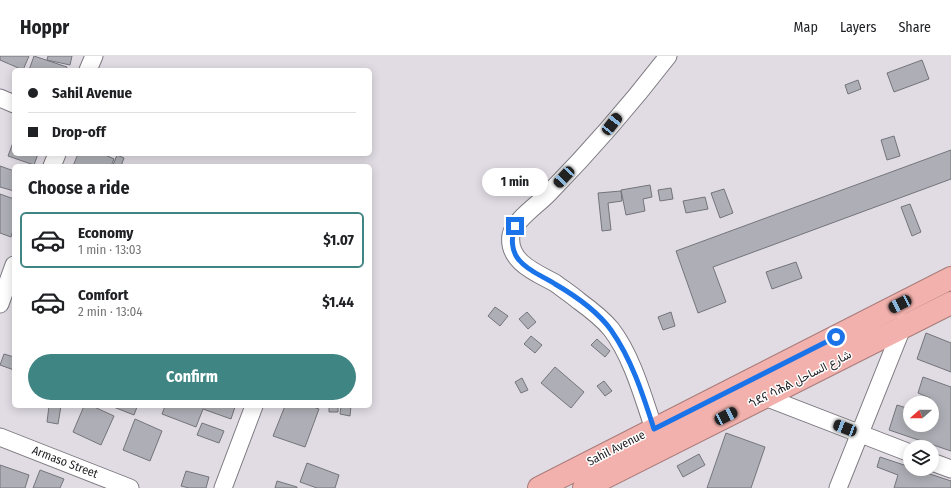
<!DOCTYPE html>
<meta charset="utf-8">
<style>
body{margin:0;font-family:"Fira Sans Condensed",Vazirmatn,"Noto Sans Ethiopic",sans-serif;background:#f6f6f6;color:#202124;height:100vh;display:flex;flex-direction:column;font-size:15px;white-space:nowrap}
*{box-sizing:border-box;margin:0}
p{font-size:13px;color:#757577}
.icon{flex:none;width:22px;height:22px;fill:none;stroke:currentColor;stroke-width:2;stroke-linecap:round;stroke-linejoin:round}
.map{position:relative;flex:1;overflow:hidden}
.sheet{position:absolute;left:12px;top:108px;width:360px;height:244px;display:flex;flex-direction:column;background:#fff;border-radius:6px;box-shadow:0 2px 10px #0003}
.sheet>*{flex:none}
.hud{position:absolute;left:12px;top:12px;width:360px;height:88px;border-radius:6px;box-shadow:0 2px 10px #0003;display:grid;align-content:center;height:88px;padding:0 16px;background:#fff}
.needle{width:26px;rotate:249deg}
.buttons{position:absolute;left:903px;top:340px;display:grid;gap:8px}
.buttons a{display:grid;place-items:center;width:36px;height:36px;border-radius:50%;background:#fff;box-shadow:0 2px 10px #0003;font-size:20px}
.end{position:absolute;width:18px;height:18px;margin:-9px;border:5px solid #1a73e8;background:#fff;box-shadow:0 0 0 2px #fff}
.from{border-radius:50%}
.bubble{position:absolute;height:28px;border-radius:14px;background:#fff;box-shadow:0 2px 10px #0003;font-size:13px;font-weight:700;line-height:28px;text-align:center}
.car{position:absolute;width:12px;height:24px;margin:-12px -6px;border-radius:5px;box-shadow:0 0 3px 1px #0007;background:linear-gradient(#222 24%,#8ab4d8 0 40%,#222 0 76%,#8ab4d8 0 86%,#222 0)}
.hud b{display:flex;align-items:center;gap:14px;height:38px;font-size:15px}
.hud b+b{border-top:1px solid #e0e0e0}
.hud i{width:10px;height:10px;background:#202124}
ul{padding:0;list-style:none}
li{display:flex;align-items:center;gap:12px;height:56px;margin:0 8px 6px;padding:0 8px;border:2px solid transparent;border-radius:6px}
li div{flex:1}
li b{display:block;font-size:15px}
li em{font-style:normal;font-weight:700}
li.selected{border-color:#3e8583}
li>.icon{width:36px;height:36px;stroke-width:1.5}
h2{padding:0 16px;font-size:18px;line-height:48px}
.cta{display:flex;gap:8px;margin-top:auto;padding:8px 16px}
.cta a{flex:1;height:46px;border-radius:24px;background:#3e8583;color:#fff;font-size:16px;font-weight:700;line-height:46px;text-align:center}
header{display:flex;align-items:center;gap:24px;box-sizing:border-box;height:56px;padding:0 20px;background:#fff;border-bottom:1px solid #e0e0e0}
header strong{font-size:19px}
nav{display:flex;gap:22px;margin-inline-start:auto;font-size:14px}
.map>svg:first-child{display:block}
</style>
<header>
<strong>Hoppr</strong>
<nav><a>Map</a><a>Layers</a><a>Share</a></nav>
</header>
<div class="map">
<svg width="951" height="432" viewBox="0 0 951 432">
<rect width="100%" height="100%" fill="#e1dce4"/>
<!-- building -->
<path fill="#aeaeb6" stroke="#74747b" d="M0,0h29l-6,14 -23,-10z
M34,0l33,11 -1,3h-37z
M48,0h24l-2,9 -23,-5z
M922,4l7,19 -35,13 -7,-19z
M858,24l3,9 -13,5 -3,-9z
M894,80l6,20 -13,4 -6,-20z
M14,84v14h24l-4,11 -26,-9z
M951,94v29l-238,88 13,35 -28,11 -22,-62z
M78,98h25l11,5 -3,7h-38z
M117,99l7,3 -3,8 -8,-1z
M0,110l14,5v20l-14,-4z
M650,129l2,12 -9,2 2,12 -19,4 -5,-25z
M671,132l2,11 -13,2 -2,-11z
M724,133l9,24 -13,5 -9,-25z
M621,135l1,10 -14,2 3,27 -9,1 -4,-38z
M0,138l14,5v28l-3,10 -11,-4z
M705,141l3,12 -22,4 -3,-12z
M910,148l11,28 -9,4 -11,-29z
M796,206l6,16 -30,11 -6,-17z
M495,251l13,9 -8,10 -12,-10z
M527,256l9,10 -8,7 -9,-10z
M671,256l4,14 -12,4 -5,-13z
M926,277l25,10v29l-34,-13z
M531,280l11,9 -7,8 -11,-9z
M597,283l13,12 -5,6 -14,-12z
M4,298l10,3v13l-14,-5z
M555,311l29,25 -13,16 -30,-25z
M923,321l28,10v64l-62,-21 8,-25 13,4v16h22v-22h-4l2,-5 -12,-5z
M522,322l6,12 -7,3 -6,-11z
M604,325l8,10 -7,5 -8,-10z
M49,350h12l-3,18 -11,-2z
M84,350h8l22,10 -13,29 -28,-13z
M111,350h23l3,1 -3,8z
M165,350h69l1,1 -4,12 -28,-10 -7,18 -34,-13z
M285,350h25l9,3 -14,38 -32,-11z
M329,350h9v6h-9z
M341,350h10l-1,10 -10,-2z
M135,363l27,12 -12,30 -27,-11z
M202,367l22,8 -5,12 -22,-8z
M726,377l39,14 -14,41h-44z
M699,398l6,11 -22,12 -6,-11z
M880,401l30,10v2h5l36,12v7h-57l4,-13 -21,-8z
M307,407l32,12 -4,13h-18l-17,-6z
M0,409l29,10 -4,13h-25z
M40,414l24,9 -4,9h-27z
M186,415l23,6 -3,11h-17l-8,-2z
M277,425l20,6v1h-22z"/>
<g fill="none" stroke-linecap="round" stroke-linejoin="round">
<!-- minor casing -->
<g stroke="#7d7980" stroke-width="19">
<path id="minor" d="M88,14l6,-14
M0,42l14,6
M52,110l5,-12
M0,248l14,-39
M757,338l153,59
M654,373c-11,-32 -22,-73 -43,-100 -9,-11 -21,-20 -32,-28 -7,-6 -16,-12 -24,-18 -18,-10 -48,-21 -44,-48 3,-15 28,-31 38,-42 42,-43 82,-89 119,-137
M0,381l130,51
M932,406l19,7
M223,432l31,-82
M838,432l66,-165"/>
</g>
<!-- highway casing -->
<g stroke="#a87d7b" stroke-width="24">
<path id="highway" d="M539,432l412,-210
M584,432l367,-185"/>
</g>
<!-- minor -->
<use href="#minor" stroke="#fff" stroke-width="17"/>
<!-- highway -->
<use href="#highway" stroke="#f2b1ac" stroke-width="22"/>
</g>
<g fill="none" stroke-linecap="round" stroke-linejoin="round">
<!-- route -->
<path stroke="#1a73e8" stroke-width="5" d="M515,170c-4,11 -4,25 4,34 10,12 24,16 36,24 19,11 43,28 56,46 21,30 32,65 43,99l182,-92"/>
</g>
<g text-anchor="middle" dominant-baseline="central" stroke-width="3" stroke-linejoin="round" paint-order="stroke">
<!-- street labels -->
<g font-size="12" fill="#1f1d20" stroke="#fff">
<text transform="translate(800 323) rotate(-27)">ጎደና ሳሕል شارع الساحل</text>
<text transform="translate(616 392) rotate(-27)">Sahil Avenue</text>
<text transform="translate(65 406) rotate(21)">Armaso Street</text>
</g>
</g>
</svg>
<div class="buttons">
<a><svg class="needle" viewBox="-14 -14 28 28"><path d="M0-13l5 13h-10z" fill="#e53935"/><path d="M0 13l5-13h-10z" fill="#757577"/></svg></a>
<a><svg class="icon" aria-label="layers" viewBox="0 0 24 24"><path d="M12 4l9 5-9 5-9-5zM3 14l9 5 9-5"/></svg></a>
</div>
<i class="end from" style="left:836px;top:281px"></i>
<i class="end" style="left:515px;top:170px"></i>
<div class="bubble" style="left:482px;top:112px;width:66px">1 min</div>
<i class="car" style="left:612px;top:68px;rotate:38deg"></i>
<i class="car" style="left:564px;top:121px;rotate:223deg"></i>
<i class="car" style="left:900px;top:248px;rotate:243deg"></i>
<i class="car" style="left:726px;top:360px;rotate:63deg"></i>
<i class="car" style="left:845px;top:372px;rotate:291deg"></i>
<div class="hud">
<b><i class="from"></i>Sahil Avenue</b>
<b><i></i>Drop-off</b>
</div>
<section class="sheet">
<h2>Choose a ride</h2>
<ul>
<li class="selected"><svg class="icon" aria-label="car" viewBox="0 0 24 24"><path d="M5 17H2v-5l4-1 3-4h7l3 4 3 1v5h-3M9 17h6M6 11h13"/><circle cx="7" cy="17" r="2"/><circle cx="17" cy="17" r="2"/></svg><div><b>Economy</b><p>1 min · 13:03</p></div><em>$1.07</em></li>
<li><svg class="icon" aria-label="car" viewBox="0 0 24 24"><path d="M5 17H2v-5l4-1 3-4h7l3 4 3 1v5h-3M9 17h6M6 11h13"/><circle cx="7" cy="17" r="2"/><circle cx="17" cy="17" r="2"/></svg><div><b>Comfort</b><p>2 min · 13:04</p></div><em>$1.44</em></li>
</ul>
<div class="cta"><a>Confirm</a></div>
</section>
</div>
